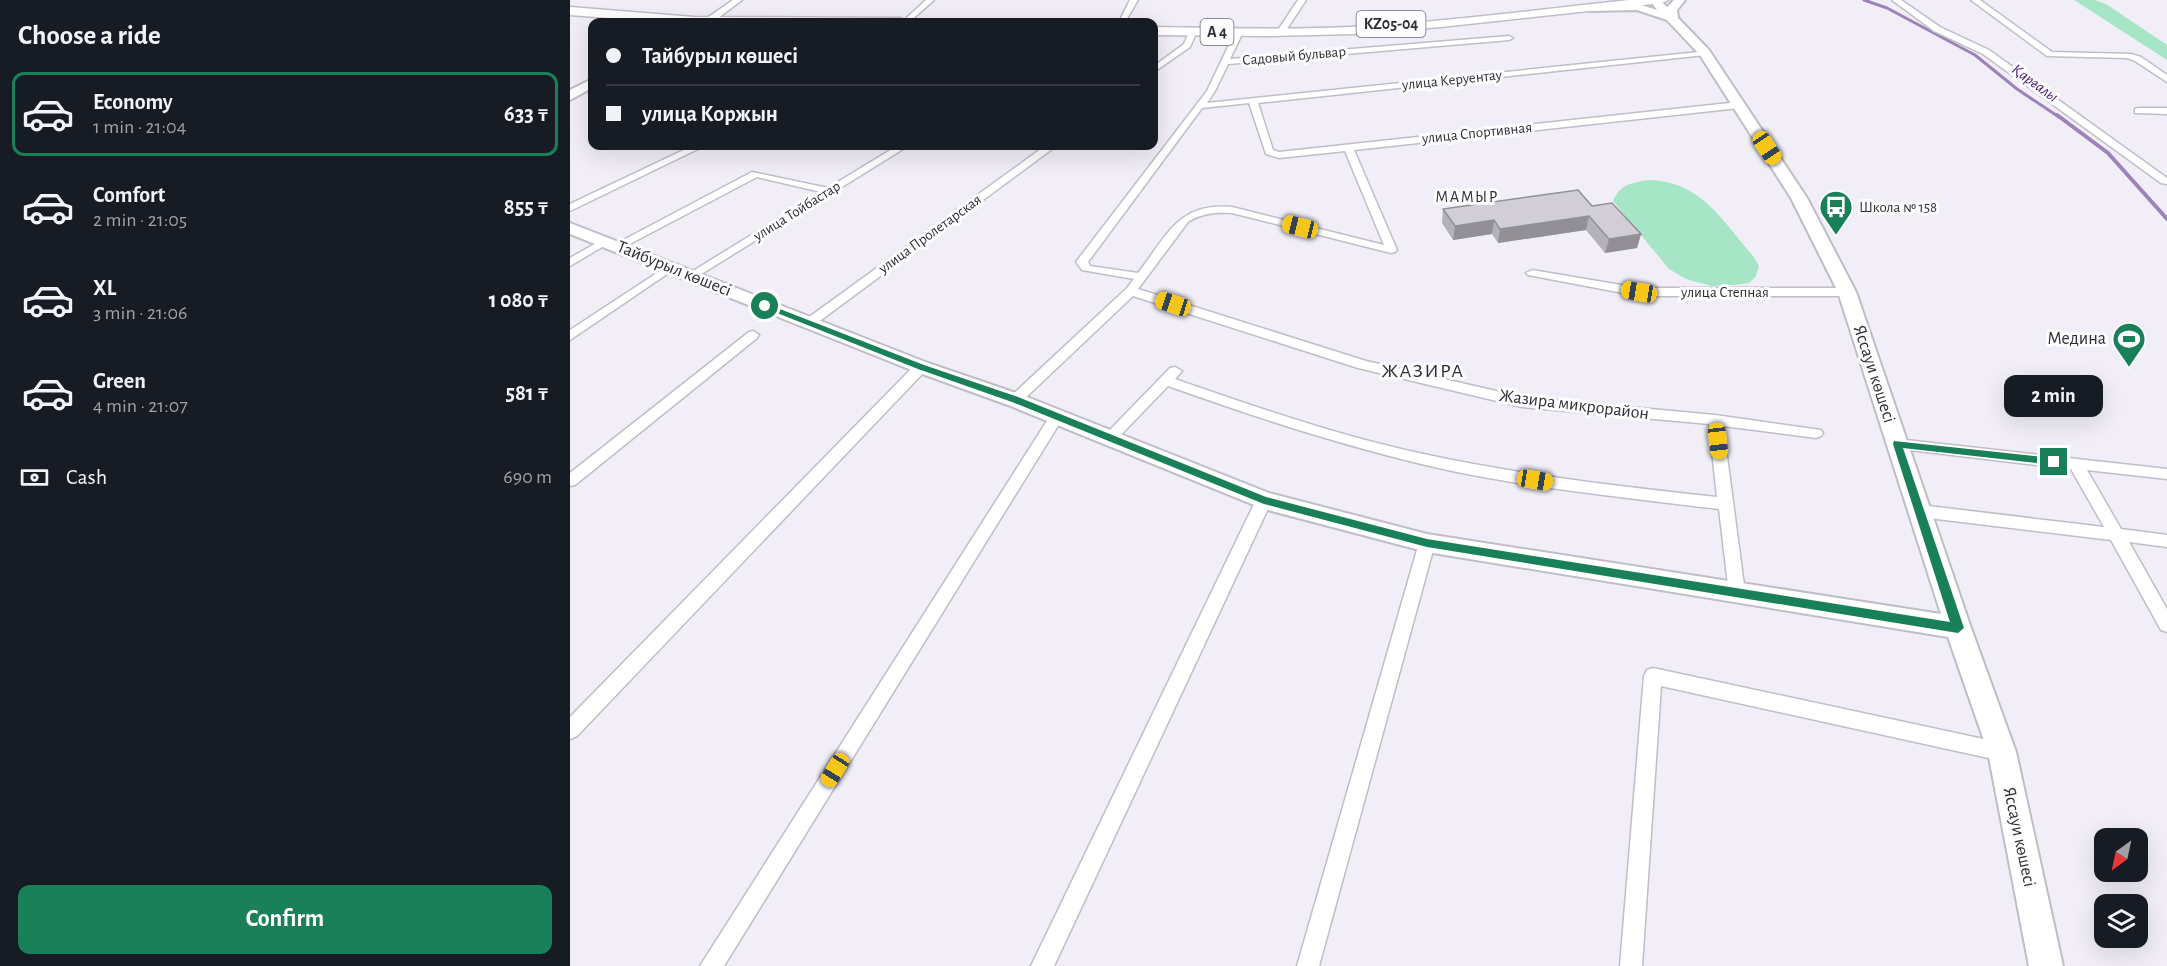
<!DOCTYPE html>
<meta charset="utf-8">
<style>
body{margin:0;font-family:"Alegreya Sans",sans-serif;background:#242831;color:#f1f3f6;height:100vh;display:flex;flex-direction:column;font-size:22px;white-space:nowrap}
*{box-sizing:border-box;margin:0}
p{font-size:20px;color:#9ea1a6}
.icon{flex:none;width:33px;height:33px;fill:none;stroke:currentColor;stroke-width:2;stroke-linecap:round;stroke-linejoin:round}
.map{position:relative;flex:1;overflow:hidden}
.drawer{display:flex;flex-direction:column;background:#171b24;width:570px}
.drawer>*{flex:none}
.guide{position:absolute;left:18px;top:18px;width:570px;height:132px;border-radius:12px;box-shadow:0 6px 24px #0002;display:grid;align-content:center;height:132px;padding:0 18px;background:#171b24}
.needle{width:39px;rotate:213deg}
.tools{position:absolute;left:1524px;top:828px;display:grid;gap:12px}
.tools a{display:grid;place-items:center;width:54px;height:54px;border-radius:12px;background:#171b24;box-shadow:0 6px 24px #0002;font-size:30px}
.end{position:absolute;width:27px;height:27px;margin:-14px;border:8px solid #19805a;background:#fff;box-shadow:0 0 0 3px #fff}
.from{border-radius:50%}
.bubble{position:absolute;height:42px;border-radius:12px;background:#171b24;box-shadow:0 6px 24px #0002;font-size:20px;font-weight:700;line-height:42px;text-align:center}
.car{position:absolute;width:18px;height:36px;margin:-18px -9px;border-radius:8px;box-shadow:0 0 4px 2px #0007;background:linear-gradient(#f5c518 24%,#345 0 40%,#f5c518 0 76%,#345 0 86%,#f5c518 0)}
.guide b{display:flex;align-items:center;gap:21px;height:57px;font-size:22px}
.guide b+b{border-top:2px solid #363941}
.guide i{width:15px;height:15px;background:#f1f3f6}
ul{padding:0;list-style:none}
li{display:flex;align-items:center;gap:18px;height:84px;margin:0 12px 9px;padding:0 6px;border:3px solid transparent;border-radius:12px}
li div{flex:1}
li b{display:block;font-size:22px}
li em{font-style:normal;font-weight:700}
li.current{border-color:#19805a}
li>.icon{width:54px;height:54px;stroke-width:1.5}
h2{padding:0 18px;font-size:27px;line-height:72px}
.pay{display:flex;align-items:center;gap:15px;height:66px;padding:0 18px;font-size:22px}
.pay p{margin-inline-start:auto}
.primary-button{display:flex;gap:12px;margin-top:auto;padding:12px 18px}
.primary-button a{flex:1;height:69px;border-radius:12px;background:#19805a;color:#fff;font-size:24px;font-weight:700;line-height:69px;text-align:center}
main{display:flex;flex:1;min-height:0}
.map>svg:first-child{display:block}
</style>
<main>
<section class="drawer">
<h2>Choose a ride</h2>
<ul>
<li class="current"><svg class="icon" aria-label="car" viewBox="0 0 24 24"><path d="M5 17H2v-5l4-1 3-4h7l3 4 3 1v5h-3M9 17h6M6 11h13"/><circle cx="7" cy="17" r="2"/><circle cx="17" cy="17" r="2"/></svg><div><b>Economy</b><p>1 min · 21:04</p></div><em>633 ₸</em></li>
<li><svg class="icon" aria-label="car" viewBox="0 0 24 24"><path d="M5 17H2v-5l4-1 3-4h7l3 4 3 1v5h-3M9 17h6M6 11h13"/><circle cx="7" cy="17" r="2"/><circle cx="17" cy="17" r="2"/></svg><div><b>Comfort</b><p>2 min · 21:05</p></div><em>855 ₸</em></li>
<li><svg class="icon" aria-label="car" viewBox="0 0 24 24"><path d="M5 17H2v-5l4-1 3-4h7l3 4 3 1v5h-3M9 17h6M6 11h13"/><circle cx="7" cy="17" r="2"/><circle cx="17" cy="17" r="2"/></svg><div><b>XL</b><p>3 min · 21:06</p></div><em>1 080 ₸</em></li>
<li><svg class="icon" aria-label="car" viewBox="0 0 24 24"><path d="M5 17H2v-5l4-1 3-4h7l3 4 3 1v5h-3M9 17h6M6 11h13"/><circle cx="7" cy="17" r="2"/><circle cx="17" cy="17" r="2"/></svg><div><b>Green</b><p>4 min · 21:07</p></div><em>581 ₸</em></li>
</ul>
<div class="pay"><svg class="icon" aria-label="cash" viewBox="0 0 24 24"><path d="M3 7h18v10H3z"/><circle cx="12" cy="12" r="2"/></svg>Cash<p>690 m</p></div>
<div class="primary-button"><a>Confirm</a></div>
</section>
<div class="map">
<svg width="1597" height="966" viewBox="0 0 1597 966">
<rect width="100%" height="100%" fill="#f1eef7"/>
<!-- green -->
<path fill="#a6e5c6" d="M1504,0h20l12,4 61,41v15z
M1078,180c53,1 73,39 105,76l6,10 -3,10 -7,7 -15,2 -22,1 -26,-7 -17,-10 -56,-68c7,-17 19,-18 35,-21z"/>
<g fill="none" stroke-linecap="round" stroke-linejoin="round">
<!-- stream-far1 -->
<path stroke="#9c84bb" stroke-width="3" d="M1294,0l23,8 88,47 42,34 42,28"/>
<!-- stream -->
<path stroke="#9c84bb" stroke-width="4" d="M1487,115l51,38 59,66"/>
<!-- street casing -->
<g stroke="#c1bdc7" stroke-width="3">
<path id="street" d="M163,0h9l-29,22h-6v-4z
M356,0h8l-25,22h-7z
M560,0h8l-13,22h-6z
M728,0h8l-23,35h-6l-1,-2z
M1322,0h9l39,27 49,23 178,128v6l-6,-1 -178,-129 -49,-23z
M1401,0h9l72,52 79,2 10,3 26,18v7l-32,-21 -8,-3 -80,-2z
M620,29l7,2 -7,16 -36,25v-6l30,-22z
M666,30l7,2 -13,27 279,-23 4,2 -4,2 -281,24 -13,27 -8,12 501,-52 1,2 -4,2 -447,48 15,47 6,2 460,-50 4,3 -4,3 -385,42 43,100 -2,2 -4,1 -159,-40c-16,-1 -31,0 -44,9l-50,67 228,72 156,36 193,18 106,15 2,3 -2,3 -5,2 -93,-12 22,167 -2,5 -6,2 -6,-2 -2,-5 -10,-84c-89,-11 -179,-20 -267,-38 -97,-21 -191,-52 -284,-85l-54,56h-10l-2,-4 68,-70 5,-1 7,4 -7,8c81,28 161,56 244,74 99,22 199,33 298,44l-8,-73 -187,-17 -164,-39 -225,-72 -113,107h-10l-2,-3 2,-3 117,-109 7,-9 -52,-9 -6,-8 131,-171zM679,103l17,51 13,4 66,-7 39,94 -152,-38c-54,-5 -65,29 -94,66l-48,-7 -2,-4 114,-154z
M1568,108h29v6l-32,-1v-4z
M122,146h12l-134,65v-7z
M327,146h11l-213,132h-8l-2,-2 136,-84 -64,-15 -135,71 -4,1 -6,-3 140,-74 76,16z
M475,146h11l-243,180h-8l-2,-3 2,-3z
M35,238l6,3 -2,2 -39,23v-8z
M99,265l6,3 -2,2 -103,70v-10z
M962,270l107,18h208l6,4 -6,4h-208l-111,-21 -2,-2z
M183,331l6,4 -2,3 -182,147 -5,1v-13l179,-141z
M351,363l5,1 2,3 -2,3 -349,366 -7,3v-22l346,-353z
M487,411l7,5 -340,550h-24l352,-553z
M1327,439l270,30v10l-80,-9 34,59 46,6v12l-38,-5 38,67v23l-6,-2 -50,-90 -191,-23 -5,-2 -3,-4 3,-4 5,-2 184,22 -33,-58 -179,-21 -2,-4 2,-4z
M694,494l5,2 3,4 -218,466h-23l225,-466 3,-4z
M857,537l6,2 2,4 -116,423h-22l122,-423 2,-4z
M1083,668l349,75 7,3 3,6 -3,6 -7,3 -341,-75 -19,280h-22l24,-290 3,-6z"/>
</g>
<!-- secondary casing -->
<g stroke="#c1bdc7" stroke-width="4">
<path id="secondary" d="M1080,0h10l7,7 7,-7h11l-8,10 1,8 31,32 98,148 49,94 115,336 45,124 47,214h-34l-41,-214 -40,-115 -521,-85 -163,-43 -256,-104 -94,-34 -344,-137v-11l358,140 94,32 247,98 158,41 514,80 -103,-322 -47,-94 -91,-143 -33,-35 -30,-10 -46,1 -6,-3 6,-3 47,-1 19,6z
M22,79v9l-22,12v-10z"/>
</g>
<!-- primary casing -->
<g stroke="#c1bdc7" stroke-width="3">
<path id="primary" d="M1059,0h39l-6,3 -221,24 -88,7 -83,2 -116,-1v-8c66,1 131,3 197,0 93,-5 186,-17 278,-27z
M0,7l124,10 207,1 6,4h-246l-91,-7z"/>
</g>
<!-- street -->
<use href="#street" fill="#fff" fill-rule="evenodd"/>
<!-- secondary -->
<use href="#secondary" fill="#fff" fill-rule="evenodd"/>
<!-- primary -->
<use href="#primary" fill="#fff" fill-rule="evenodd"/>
</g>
<!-- wall -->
<path fill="#b4b1b9" d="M1022,206l49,28 -4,14 -32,5 -19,-23 -88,13 -6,-9 -39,6 -11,-17 1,-14z"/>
<!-- shaded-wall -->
<path fill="#929096" d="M1019,216l-3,14 -88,13 2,-14z
M924,220l-2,14 -39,6 2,-14z
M1071,234l-4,14 -32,5 4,-14z"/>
<!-- building -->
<path fill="#d1ced7" stroke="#929096" stroke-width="1.5" d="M1008,190l14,16 20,-3 29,31 -32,5 -20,-23 -89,13 -6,-9 -39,6 -12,-17z"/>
<!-- route -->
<path fill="#19805a" d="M192,304h5l157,61 94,32 248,100 161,42 523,83 -57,-178 1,-3 160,17 5,4 -5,3 -151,-17 61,180 -6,5 -531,-86 -163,-43 -252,-102 -94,-33 -156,-62z"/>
<!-- icons -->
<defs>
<g id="bus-pin" transform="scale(1.725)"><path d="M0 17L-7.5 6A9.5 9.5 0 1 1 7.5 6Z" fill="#19805a" stroke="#fdfdff"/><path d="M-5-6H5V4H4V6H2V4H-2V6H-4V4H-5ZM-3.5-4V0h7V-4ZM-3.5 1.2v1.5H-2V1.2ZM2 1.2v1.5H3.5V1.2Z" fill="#fff"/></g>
<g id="stadium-pin" transform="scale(1.725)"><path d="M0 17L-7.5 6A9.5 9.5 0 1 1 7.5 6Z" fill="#19805a" stroke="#fdfdff"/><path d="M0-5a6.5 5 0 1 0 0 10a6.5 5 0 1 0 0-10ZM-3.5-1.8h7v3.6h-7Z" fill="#fff"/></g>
</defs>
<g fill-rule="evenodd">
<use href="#bus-pin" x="1266" y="207"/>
<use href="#stadium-pin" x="1559" y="339"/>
</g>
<g text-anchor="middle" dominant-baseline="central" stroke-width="6" stroke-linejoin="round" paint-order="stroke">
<!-- far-street labels -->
<g font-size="15" fill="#2f2e31" stroke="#fdfdff">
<text transform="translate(724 56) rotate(-5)">Садовый бульвар</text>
<text transform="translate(882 80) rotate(-6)">улица Керуентау</text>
<text transform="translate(907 133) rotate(-6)">улица Спортивная</text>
<text transform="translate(227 211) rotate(-32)">улица Тойбастар</text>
<text transform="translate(360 234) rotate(-36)">улица Пролетарская</text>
<text x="1155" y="292">улица Степная</text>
</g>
<!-- far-poi labels -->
<g font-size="15" fill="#2f2e31" stroke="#fdfdff" text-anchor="start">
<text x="1289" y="207">Школа № 158</text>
</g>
<!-- shield labels -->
<g fill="#fdfdff" stroke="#6d6c6f" stroke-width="1.5">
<rect x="786.5" y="11" width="69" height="26" rx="4.5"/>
<rect x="630.5" y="19" width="33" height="26" rx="4.5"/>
</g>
<g font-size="16" font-weight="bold" fill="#2f2e31">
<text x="821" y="24">KZ05-04</text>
<text x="647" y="32">А 4</text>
</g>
<!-- far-water labels -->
<g font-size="16" font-style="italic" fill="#44156d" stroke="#fdfdff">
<text transform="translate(1465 83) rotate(36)">Қарғалы</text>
</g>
<!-- far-neighbourhood labels -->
<g font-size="16" letter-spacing="1.5" fill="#2f2e31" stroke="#fdfdff">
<text x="897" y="197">МАМЫР</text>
</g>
<!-- street labels -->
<g font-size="18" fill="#2f2e31" stroke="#fdfdff">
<text transform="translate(104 269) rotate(22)">Тайбурыл көшесі</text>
<text transform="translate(1304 374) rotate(72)">Яссауи көшесі</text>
<text transform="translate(1004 405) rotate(7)">Жазира микрорайон</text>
<text transform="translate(1449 837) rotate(78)">Яссауи көшесі</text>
</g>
<!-- poi labels -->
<g font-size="18" fill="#2f2e31" stroke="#fdfdff" text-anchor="end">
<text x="1536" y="339">Медина</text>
</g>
<!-- neighbourhood labels -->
<g font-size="20" letter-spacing="1.5" fill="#2f2e31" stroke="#fdfdff">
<text x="853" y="371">ЖАЗИРА</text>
</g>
</g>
</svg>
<div class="tools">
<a><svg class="needle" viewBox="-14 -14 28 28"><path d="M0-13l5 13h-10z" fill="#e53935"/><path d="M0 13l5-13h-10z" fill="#9ea1a6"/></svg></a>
<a><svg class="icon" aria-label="layers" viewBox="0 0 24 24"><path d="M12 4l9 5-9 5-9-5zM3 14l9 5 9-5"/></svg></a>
</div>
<i class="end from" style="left:195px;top:306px"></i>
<i class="end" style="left:1484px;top:462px"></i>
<div class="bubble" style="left:1434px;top:375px;width:99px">2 min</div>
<i class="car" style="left:1197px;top:148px;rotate:146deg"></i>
<i class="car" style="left:730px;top:227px;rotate:284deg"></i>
<i class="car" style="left:1069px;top:292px;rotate:280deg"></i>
<i class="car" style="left:603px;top:304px;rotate:288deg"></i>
<i class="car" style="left:1148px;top:441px;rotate:173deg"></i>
<i class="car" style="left:965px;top:480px;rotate:99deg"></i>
<i class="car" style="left:265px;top:770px;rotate:212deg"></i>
<div class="guide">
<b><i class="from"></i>Тайбурыл көшесі</b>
<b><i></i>улица Коржын</b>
</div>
</div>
</main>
